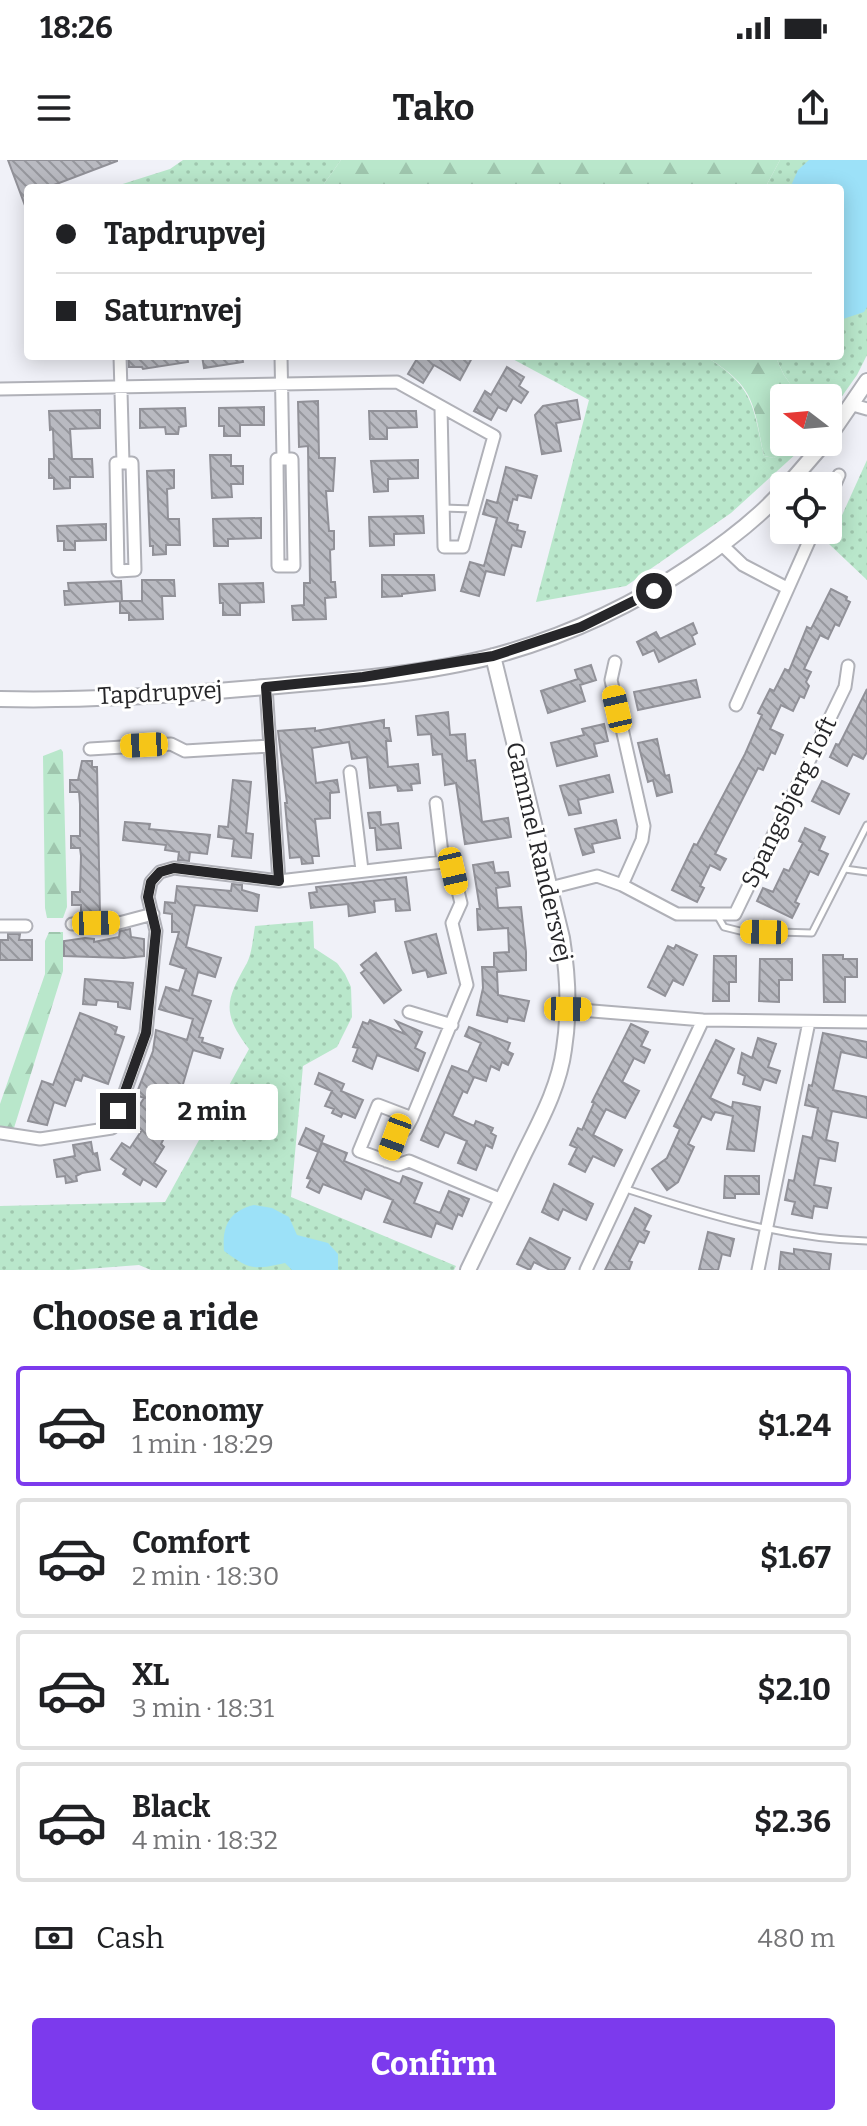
<!DOCTYPE html>
<meta charset="utf-8">
<style>
body{margin:0;font-family:Bitter,serif;background:#f2f2f2;color:#202124;height:100vh;display:flex;flex-direction:column;font-size:30px;white-space:nowrap}
*{box-sizing:border-box;margin:0}
p{font-size:26px;color:#757577}
.icon{flex:none;width:44px;height:44px;fill:none;stroke:currentColor;stroke-width:2;stroke-linecap:round;stroke-linejoin:round}
.map{position:relative;height:1110px;overflow:hidden}
.details{display:flex;flex-direction:column;background:#fff;flex:1}
.details>*{flex:none}
.top-card{position:absolute;left:24px;top:24px;width:820px;height:176px;border-radius:8px;box-shadow:0 4px 20px #0003;display:grid;align-content:center;height:176px;padding:0 32px;background:#fff}
.needle{width:52px;rotate:286deg}
.buttons{position:absolute;left:770px;top:224px;display:grid;gap:16px}
.buttons a{display:grid;place-items:center;width:72px;height:72px;border-radius:8px;background:#fff;box-shadow:0 4px 20px #0003;font-size:40px}
.end{position:absolute;width:36px;height:36px;margin:-18px;border:10px solid #262629;background:#fff;box-shadow:0 0 0 4px #fff}
.from{border-radius:50%}
.bubble{position:absolute;height:56px;border-radius:8px;background:#fff;box-shadow:0 4px 20px #0003;font-size:26px;font-weight:700;line-height:56px;text-align:center}
.car{position:absolute;width:24px;height:48px;margin:-24px -12px;border-radius:10px;box-shadow:0 0 6px 2px #0007;background:linear-gradient(#f5c518 24%,#345 0 40%,#f5c518 0 76%,#345 0 86%,#f5c518 0)}
.top-card b{display:flex;align-items:center;gap:28px;height:76px;font-size:30px}
.top-card b+b{border-top:2px solid #e0e0e0}
.top-card i{width:20px;height:20px;background:#202124}
ul{padding:0;list-style:none}
li{display:flex;align-items:center;gap:24px;height:120px;margin:0 16px 12px;padding:0 16px;border:4px solid #e0e0e0;border-radius:8px}
li div{flex:1}
li b{display:block;font-size:30px}
li em{font-style:normal;font-weight:700}
li.active{border-color:#7c3aed}
li>.icon{width:72px;height:72px;stroke-width:1.5}
h2{padding:0 32px;font-size:36px;line-height:96px}
.pay{display:flex;align-items:center;gap:20px;height:88px;padding:0 32px;font-size:30px}
.pay p{margin-inline-start:auto}
.button{display:flex;gap:16px;margin-top:auto;padding:16px 32px}
.button a{flex:1;height:92px;border-radius:8px;background:#7c3aed;color:#fff;font-size:32px;font-weight:700;line-height:92px;text-align:center}
.status{display:flex;justify-content:space-between;align-items:center;height:56px;padding:0 40px;background:#fff;direction:ltr}
.status svg{height:22px;fill:currentColor}
header{display:flex;justify-content:space-between;align-items:center;height:104px;padding:0 32px;background:#fff;font-size:36px;font-weight:700}
.map>svg:first-child{display:block}
</style>
<div class="status"><b>18:26</b><svg viewBox="0 0 49 12"><path d="M0 12V9h3v3zM5 12V6h3v6zM10 12V3h3v9zM15 12V0h3v12zM26 1h20v11H26zM47 4h2v5h-2z"/></svg></div>
<header><svg class="icon" aria-label="menu" viewBox="0 0 24 24"><path d="M4 6h16M4 12h16M4 18h16"/></svg>Tako<svg class="icon" aria-label="share" viewBox="0 0 24 24"><path d="M12 15V3M7 8l5-5 5 5M5 13v7h14v-7"/></svg></header>
<div class="map">
<svg width="867" height="1110" viewBox="0 0 867 1110">
<defs>
<pattern id="grass-dots" width="8" height="8" patternUnits="userSpaceOnUse" patternTransform="scale(2)"><rect width="8" height="8" fill="#b9e7cb"/><path d="M2 2h.1M6 6h.1" fill="none" stroke="#9fc6ae" stroke-width="1.8" stroke-linecap="round"/></pattern>
<pattern id="forest-firs" width="22" height="20" patternUnits="userSpaceOnUse" patternTransform="scale(2)"><rect width="22" height="20" fill="#b9e7cb"/><path d="M5 1l3.5 6h-7zM16 11l3.5 6h-7z" fill="#9fc6ae"/></pattern>
<pattern id="building-back-hatch" width="6" height="6" patternUnits="userSpaceOnUse" patternTransform="scale(2)"><rect width="6" height="6" fill="#b9bac1"/><path d="M-1 5l2 2M0 0l6 6M5-1l2 2" fill="none" stroke="#96979d"/></pattern>
</defs>
<rect width="100%" height="100%" fill="#f0f1f8"/>
<!-- grass -->
<path fill="url(#grass-dots)" d="M183,0h158l-20,28h-211l60,-19z
M780,0h87v195l-10,20 -29,41v-18h-28l-16,-23 -9,-19h65v-168h-75z
M507,196h198c48,30 48,48 59,100l10,2 24,-16h11l-78,71 -105,73 -90,16 53,-202z
M867,300v120l-38,-36z
M313,761l1,27 23,15 8,11 6,13 1,30 -15,30 -34,19 -12,131 165,69 -2,4h-303l-12,-5 -66,5h-73v-64l165,-4 84,-153c-28,-37 -23,-49 -2,-86 5,-10 6,-25 8,-37z"/>
<!-- forest -->
<path fill="url(#forest-firs)" d="M341,0h439l-15,28h-444z
M705,196h70l9,19 16,23h-16v44h14l-1,2 -23,14 -10,-2c-11,-55 -9,-69 -59,-100z
M61,589l2,3 4,155 -4,11h-16l-2,-10 -2,-152z
M49,772h14v39l-49,157 -14,-2v-22l45,-130v-33z"/>
<!-- water -->
<path fill="#9ce1f8" d="M809,0h58v147l-3,5 -24,8v-132h-50l8,-18z
M254,1045l18,3 17,9 8,18 31,8 10,11v16h-46l-7,-7c-32,7 -35,7 -61,-12 -2,-25 5,-40 30,-46z"/>
<!-- building -->
<path fill="url(#building-back-hatch)" stroke="#919198" stroke-width="2" d="M8,0h109v1l-71,27h-18l-1,23z
M128,196h59l1,6 -45,7 -1,-2h-13z
M202,196h40l1,6 -39,6z
M416,196h57l-13,24 -26,-15 -11,18 -15,-9 10,-17z
M507,207l17,10 -5,9 9,6 -7,11 -8,-5 -7,13 -8,-4 -7,13 -17,-9 11,-20 6,4z
M577,240l3,19 -24,4 5,28 -19,3 -7,-39 8,-9z
M318,241l1,57h16l-2,33h-7l3,40h5v18l-4,1 1,32h4l1,15 -11,1 1,21 -33,1 -1,-14 12,-1v-22h6l-2,-137 -9,1 -1,-45z
M264,247v18h-24v11h-16v-10h-5v-18z
M185,248l1,18 -7,1 -1,7h-12l-1,-7 -25,1v-19z
M100,250v18l-30,1 2,30h20l1,18h-23v11l-16,1v-11h-5v-19h5l-1,-30 -3,1 -1,-19z
M369,251h47l1,16 -30,1v11h-17z
M210,295h21v11h12v18h-12l1,13 -20,1z
M418,300v18l-30,1v12l-14,1 -3,-31z
M506,307l31,9 -6,22 -13,-3 -1,5 -4,-1 -6,23 11,3 -1,5 8,2 -4,15 -9,-2 -8,30 -18,-4 -7,25 -18,-5 9,-29 14,4 13,-48 -14,-4 4,-14 10,3z
M174,310v18l-7,1 1,30h11l1,26h-14v9l-13,1v-9h-3l-3,-75z
M423,356l1,17 -30,1v11l-24,1 -1,-29z
M261,358v20l-33,1v7h-14l-1,-27z
M106,364v16l-31,1v9h-11v-9h-6l-1,-15z
M382,415h52l1,15 -33,4v2l-20,1z
M142,420h32l1,16h-13l1,23 -34,1v-7h-9v-12l-55,4 -1,-14h5l-1,-8 53,-2 1,20h20z
M263,423l1,19 -24,1v12h-17v-12h-3l-1,-19z
M831,429l16,8 -1,3 4,2 -11,24 -4,-2 -7,15 -8,-4 -16,34 7,3 -5,10 3,4 -5,12 -4,-2 -7,15 -12,-6 -11,24 13,6 -8,19 -4,-2 -8,18 -5,-2 -43,86 11,5 -6,11 -10,-5 -10,21 4,2 -7,14 -25,-12 22,-46 3,1 48,-91 17,-39 -4,-2 12,-24 4,2 11,-22 4,2 18,-44 4,2z
M693,463l4,10 -5,3 3,8 -36,18 -5,-12 -11,5 -6,-13 19,-10 4,7z
M591,505l5,15 -16,5 5,16 -37,12 -7,-22 37,-12 -3,-9z
M696,520l4,17 -62,13 -4,-18z
M867,529v63l-4,7 -10,-5 -6,12 -17,-9 6,-13 3,1z
M448,552l2,23 15,-1 2,27 8,-1 7,62 26,-4 3,19 -46,7 -9,-61 -11,2 -3,-31 -9,1 -2,-21 -13,1 -2,-19z
M384,560v8h5l2,13h-5l2,26 30,-3 2,19 -9,1 1,6 -14,1 -1,-6 -27,3 -3,-31 -15,2 -3,-17 -37,6 4,35 21,-3 2,12 -9,1v25l-15,1 4,37h-7l1,7 -11,1 -1,-7 -11,1 -5,-55h2l-9,-72 37,-3v3z
M604,564l4,17 -14,3 3,12 -40,10 -6,-23 33,-8 -2,-6z
M657,579l8,37 4,-1 3,17 -15,4 -4,-16 -5,2 -10,-39z
M82,601h10v6h5l3,148h-19v-10h-9v-13h8l1,-36 -1,-8h-9v-12h9v-32l-1,-12h-9v-12h8z
M609,615l4,17 -35,8 3,13 -12,2 -9,-29z
M233,620l18,2 -5,51 7,1 -2,24 -19,-2 2,-17 -16,-2 1,-11 9,1z
M822,621l27,13 -10,20 -27,-13z
M380,652l1,13 17,-2 3,25 -24,2 -2,-22h-5l-2,-15z
M616,660l4,18 -28,6 2,8 -11,3 -8,-26z
M125,662l25,2 -1,5 61,6 -3,19 -17,-2 -1,9 -11,-1 1,-8 -14,-2 1,-5 -43,-5z
M805,668l20,9 -6,13 9,4 -10,21 -8,-4 -15,31 4,2 -7,14 -35,-17 6,-13 10,4 11,-23 5,2 14,-28 -4,-2z
M493,702l2,11 13,-1 2,14 -14,2 2,20 23,-1 5,45v18l-29,2 1,23 31,6 -5,20 -16,-3 -1,4 -30,-7 6,-27 -1,-21h12v-14l15,-1 -1,-24 -30,2 -1,-21h3l-7,-44z
M406,717l4,33 -14,1 -1,-12 -21,2 1,11 -26,4 -1,-12 -37,4 -2,-15 8,-1 -1,-5z
M232,724l10,1v5l17,5 -2,16 -62,-6 -9,42 35,11 -6,19 -17,-5 -6,23 19,6 -12,36 4,1 -1,4 21,7 -3,9 -27,-8 -12,41 -7,-3 -12,30 9,6 -10,20 3,3 -10,16 12,8 -10,16 -13,-8 -3,6 -17,-11 3,-5 -15,-10 11,-16 8,5 12,-18 -13,-8 15,-24 -8,-3 17,-44 3,-21 31,10 6,-21 -34,-10 7,-22 13,4 7,-22 -16,-5 9,-32h-7v-18l-8,-1 1,-11 10,1 2,-17 54,5z
M130,769l1,8 13,2v17l-20,2 -60,-2v-15l21,-3 9,1v3l25,-5 1,-6z
M8,774h12l-1,6h13v20h-32v-20h8z
M436,774l10,39 -18,4 -2,-7 -13,3 -8,-31z
M676,785l21,10 -14,30 -10,-5 -8,16 -17,-9 20,-41 6,3z
M376,793l25,37 -17,13 -23,-30 4,-3 -4,-5z
M823,795h20v4h14v18h-12v25h-21z
M714,796h22v26h-7v19h-16z
M760,799h32v21h-13v22l-20,-1z
M85,819l48,4 -3,26 -12,-2v-5l-21,-2 -1,5 -13,-1z
M80,853l37,14 -2,7 9,3 -16,47 -25,-9 -2,6 -6,-2 -10,27 -11,-4 -7,23 -19,-4 14,-40 11,4z
M370,860l35,14 -9,-13 26,11 -7,16 10,5 -7,18 -41,-16 -5,14 -19,-8 5,-13 -5,-1 10,-25 5,2z
M631,864l17,8 -7,14 9,4 -6,13 -10,-5 -12,24 17,9 -14,27 -19,-9 -13,26 29,15 -8,16 -21,-10 -8,16 -16,-8 8,-16 -7,-3 8,-17 4,2 12,-27 -2,-1z
M469,867l41,16 -3,8 6,3 -5,11 -6,-3 -3,8 -8,-4 -5,15 -12,-4 -7,16 -4,-2 -11,25 22,10 2,-5 17,7 -2,5 5,3 -4,12 -6,-3 -10,25 -18,-7 9,-22 -22,-9 -7,15 -17,-7 31,-74 16,6 4,-8 9,-21 -16,-7z
M823,873l44,9v16l-26,-6 -8,38 34,7v21l-35,-7 -6,29 12,3 -3,18 -16,-3 -5,27 17,3 -4,20 -13,-2 -2,12 -20,-4 3,-12 -10,-2 4,-20 5,1 9,-45 9,2 6,-30 -13,-3 4,-20 3,1z
M758,878l18,6 -8,23 12,4 -4,12 -12,-4 -4,11 -17,-6 2,-8 -7,-3 4,-20 10,5z
M716,880l18,9 -24,49 22,10 1,-6 27,5 -6,44 -27,-2 6,-33 -18,-4 -4,8 -9,-4 -14,28 6,3 -16,35 -11,8 -15,-21 15,-11 13,-29 -6,-3z
M319,913l25,11 -3,7 22,9 -8,18 -12,-5 -2,4 -9,-4 2,-4 -9,-3 7,-15 -17,-7z
M306,968l18,8 -6,16 -19,-8z
M91,982l2,12 4,-1 3,17 -18,3 -6,3 1,5 -11,2 -1,-7 -8,1 -3,-17 21,-4 -2,-11z
M322,983l25,10 -3,8 56,23 3,-8 19,7 -8,20 26,10 9,-22 20,8 -7,17 -4,-2 -6,15 -16,-6 -5,14 -47,-15 9,-22 -28,-11 -4,10 -38,-15 -4,9 -12,-6 4,-8 -4,-1z
M725,1016h34v18h-24v4h-11z
M554,1024l39,20 -7,16 -23,-11 -5,11 -16,-8z
M635,1048l16,8 -7,14 5,2 -5,11 -5,-2 -10,20 3,1 -3,8h-24z
M708,1072l26,7 -4,17 -8,-2 -4,16h-19z
M530,1078l40,20 -6,12h-14l-16,-8 -4,8 -13,-6z
M794,1089l37,5 -2,16h-50l2,-18 13,2z"/>
<g fill="none" stroke-linecap="round" stroke-linejoin="round">
<!-- service casing -->
<g stroke="#b0b1b8" stroke-width="9">
<path id="service" d="M443,348l30,1
M845,709l22,3
M717,755l7,12 16,4 72,2 55,-108
M626,1029c78,25 158,50 241,52"/>
</g>
<!-- minor casing -->
<g stroke="#b0b1b8" stroke-width="15">
<path id="minor" d="M120,196l3,107h-7l2,108 17,-1 -3,-107h-9
M281,196l2,103h-6l1,107h16l-2,-107h-9
M0,229l397,-7 97,54 -31,111h-19l-3,-139
M853,245l14,4
M828,340l11,-25
M722,385l21,20 44,23
M266,527l13,194
M736,545l78,-175
M90,589l81,-5 14,7 84,-5
M350,612l12,98
M622,725l55,29h58l110,-227 3,-21
M550,728l47,-12 25,9 20,-45 2,-14 -33,-146 4,-18
M72,764l47,-1 34,-9
M0,766h26
M568,849l135,11 164,2
M409,852l43,13
M412,958l-34,-13 -19,46 39,14 11,-4 93,39
M0,973l40,6 72,-11 34,-95 10,-102 -8,-34 3,-15 9,-10 14,-4 105,13 164,-19
M386,1001l9,-24 11,-8 6,-11 55,-133 -15,-62 9,-20 -8,-32 -10,-9 -7,-59
M586,1110l117,-250
M758,1110l51,-248"/>
</g>
<!-- tertiary casing -->
<g stroke="#b0b1b8" stroke-width="18">
<path id="tertiary" d="M828,278l39,-57
M787,326l38,-44
M0,539c85,2 170,-4 254,-11 78,-7 164,-12 240,-32 70,-19 136,-49 197,-90 33,-22 67,-47 93,-77
M468,1110c18,-37 36,-74 54,-112 17,-35 37,-70 42,-109 6,-38 4,-74 -2,-111l-69,-282"/>
</g>
<!-- service -->
<use href="#service" stroke="#fff" stroke-width="5"/>
<!-- minor -->
<use href="#minor" stroke="#fff" stroke-width="11"/>
<!-- tertiary -->
<use href="#tertiary" stroke="#fff" stroke-width="14"/>
</g>
<g fill="none" stroke-linecap="round" stroke-linejoin="round">
<!-- route -->
<path stroke="#262629" stroke-width="10" d="M118,951l28,-78 10,-102 -8,-34 3,-15 9,-10 14,-4 105,13 -13,-194 97,-10 130,-21 88,-29 73,-36"/>
</g>
<g text-anchor="middle" dominant-baseline="central" stroke-width="6" stroke-linejoin="round" paint-order="stroke">
<!-- street labels -->
<g font-size="24" fill="#262629" stroke="#fff">
<text transform="translate(160 533) rotate(-3)">Tapdrupvej</text>
<text transform="translate(789 642) rotate(-64)">Spangsbjerg Toft</text>
<text transform="translate(539 692) rotate(77)">Gammel Randersvej</text>
</g>
</g>
</svg>
<div class="buttons">
<a><svg class="needle" viewBox="-14 -14 28 28"><path d="M0-13l5 13h-10z" fill="#e53935"/><path d="M0 13l5-13h-10z" fill="#757577"/></svg></a>
<a><svg class="icon" aria-label="locate" viewBox="0 0 24 24"><circle cx="12" cy="12" r="6"/><path d="M12 2v4M12 18v4M2 12h4M18 12h4"/></svg></a>
</div>
<i class="end from" style="left:654px;top:431px"></i>
<i class="end" style="left:118px;top:951px"></i>
<div class="bubble" style="left:146px;top:924px;width:132px">2 min</div>
<i class="car" style="left:617px;top:549px;rotate:347deg"></i>
<i class="car" style="left:144px;top:585px;rotate:267deg"></i>
<i class="car" style="left:453px;top:711px;rotate:167deg"></i>
<i class="car" style="left:96px;top:763px;rotate:89deg"></i>
<i class="car" style="left:764px;top:772px;rotate:271deg"></i>
<i class="car" style="left:568px;top:849px;rotate:91deg"></i>
<i class="car" style="left:395px;top:977px;rotate:200deg"></i>
<div class="top-card">
<b><i class="from"></i>Tapdrupvej</b>
<b><i></i>Saturnvej</b>
</div>
</div>
<section class="details">
<h2>Choose a ride</h2>
<ul>
<li class="active"><svg class="icon" aria-label="car" viewBox="0 0 24 24"><path d="M5 17H2v-5l4-1 3-4h7l3 4 3 1v5h-3M9 17h6M6 11h13"/><circle cx="7" cy="17" r="2"/><circle cx="17" cy="17" r="2"/></svg><div><b>Economy</b><p>1 min · 18:29</p></div><em>$1.24</em></li>
<li><svg class="icon" aria-label="car" viewBox="0 0 24 24"><path d="M5 17H2v-5l4-1 3-4h7l3 4 3 1v5h-3M9 17h6M6 11h13"/><circle cx="7" cy="17" r="2"/><circle cx="17" cy="17" r="2"/></svg><div><b>Comfort</b><p>2 min · 18:30</p></div><em>$1.67</em></li>
<li><svg class="icon" aria-label="car" viewBox="0 0 24 24"><path d="M5 17H2v-5l4-1 3-4h7l3 4 3 1v5h-3M9 17h6M6 11h13"/><circle cx="7" cy="17" r="2"/><circle cx="17" cy="17" r="2"/></svg><div><b>XL</b><p>3 min · 18:31</p></div><em>$2.10</em></li>
<li><svg class="icon" aria-label="car" viewBox="0 0 24 24"><path d="M5 17H2v-5l4-1 3-4h7l3 4 3 1v5h-3M9 17h6M6 11h13"/><circle cx="7" cy="17" r="2"/><circle cx="17" cy="17" r="2"/></svg><div><b>Black</b><p>4 min · 18:32</p></div><em>$2.36</em></li>
</ul>
<div class="pay"><svg class="icon" aria-label="cash" viewBox="0 0 24 24"><path d="M3 7h18v10H3z"/><circle cx="12" cy="12" r="2"/></svg>Cash<p>480 m</p></div>
<div class="button"><a>Confirm</a></div>
</section>
